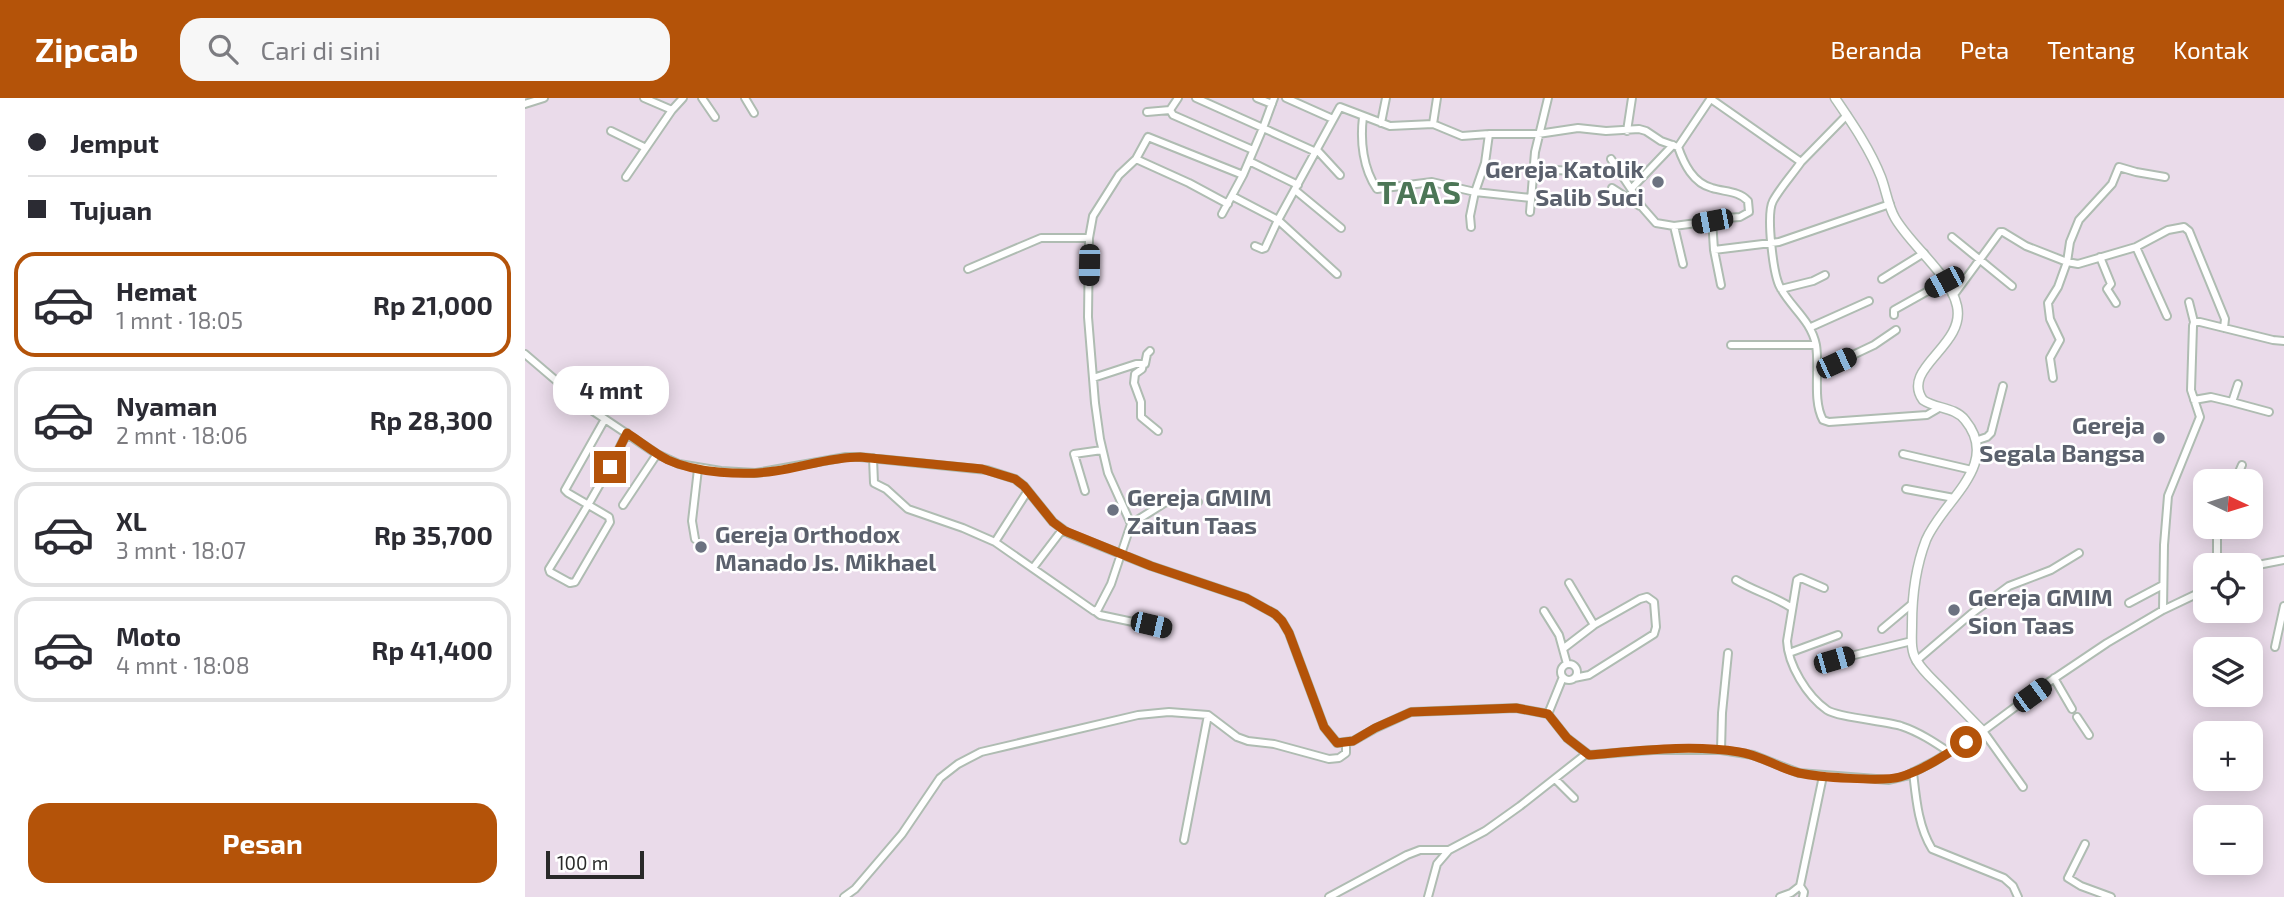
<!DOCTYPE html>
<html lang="id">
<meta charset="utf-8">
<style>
body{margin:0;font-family:"Exo 2",sans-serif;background:#f7f7f7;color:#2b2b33;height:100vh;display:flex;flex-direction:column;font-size:26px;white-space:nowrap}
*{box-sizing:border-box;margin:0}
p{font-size:23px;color:#7c7c81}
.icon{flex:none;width:38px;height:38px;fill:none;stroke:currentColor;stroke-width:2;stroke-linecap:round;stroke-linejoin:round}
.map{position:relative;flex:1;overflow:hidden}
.side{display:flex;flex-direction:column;background:#fff;width:525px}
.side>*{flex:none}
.banner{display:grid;align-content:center;height:154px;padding:0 28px;background:#fff}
.needle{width:46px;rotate:94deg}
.tools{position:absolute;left:1668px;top:371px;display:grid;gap:14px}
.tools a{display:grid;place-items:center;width:70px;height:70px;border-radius:14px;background:#fff;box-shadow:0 4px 18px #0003;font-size:35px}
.scale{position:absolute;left:21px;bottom:18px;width:98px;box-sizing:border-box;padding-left:7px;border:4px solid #292929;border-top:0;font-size:19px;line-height:24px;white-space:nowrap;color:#292929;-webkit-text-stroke:5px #fff;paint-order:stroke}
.end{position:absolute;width:32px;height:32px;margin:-16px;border:9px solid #b45309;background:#fff;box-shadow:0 0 0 4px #fff}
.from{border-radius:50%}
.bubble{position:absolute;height:49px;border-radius:21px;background:#fff;box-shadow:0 4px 18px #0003;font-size:23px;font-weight:700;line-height:49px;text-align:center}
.car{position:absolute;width:21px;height:42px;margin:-21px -10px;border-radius:9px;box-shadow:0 0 5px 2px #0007;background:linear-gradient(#222 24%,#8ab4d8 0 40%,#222 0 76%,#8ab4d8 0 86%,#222 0)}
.banner b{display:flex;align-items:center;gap:24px;height:66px;font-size:26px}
.banner b+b{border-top:2px solid #e1e1e2}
.banner i{width:18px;height:18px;background:#2b2b33}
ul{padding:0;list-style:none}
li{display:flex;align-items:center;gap:21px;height:105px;margin:0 14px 10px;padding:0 14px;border:4px solid #e1e1e2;border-radius:21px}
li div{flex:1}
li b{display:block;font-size:26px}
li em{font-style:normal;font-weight:700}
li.selected{border-color:#b45309}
li>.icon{width:63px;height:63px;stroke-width:1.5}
.cta{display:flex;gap:14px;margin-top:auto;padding:14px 28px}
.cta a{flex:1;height:80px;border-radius:21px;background:#b45309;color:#fff;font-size:28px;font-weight:700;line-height:80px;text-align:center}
header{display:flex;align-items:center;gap:42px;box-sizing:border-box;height:98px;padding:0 35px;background:#b45309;color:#fff}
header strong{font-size:33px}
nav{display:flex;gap:38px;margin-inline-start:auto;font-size:24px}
.search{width:490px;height:63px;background:#f7f7f7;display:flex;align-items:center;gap:18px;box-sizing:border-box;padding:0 24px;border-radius:21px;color:#7c7c81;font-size:26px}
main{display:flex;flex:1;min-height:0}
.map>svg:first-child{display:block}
</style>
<header>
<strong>Zipcab</strong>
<div class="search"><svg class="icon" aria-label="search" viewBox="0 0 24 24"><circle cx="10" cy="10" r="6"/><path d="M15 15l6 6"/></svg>Cari di sini</div>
<nav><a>Beranda</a><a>Peta</a><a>Tentang</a><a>Kontak</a></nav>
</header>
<main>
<section class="side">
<div class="banner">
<b><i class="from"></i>Jemput</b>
<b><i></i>Tujuan</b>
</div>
<ul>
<li class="selected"><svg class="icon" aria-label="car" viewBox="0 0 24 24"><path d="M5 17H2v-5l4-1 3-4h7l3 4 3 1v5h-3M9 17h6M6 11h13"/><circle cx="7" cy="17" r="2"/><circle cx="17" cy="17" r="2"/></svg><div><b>Hemat</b><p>1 mnt · 18:05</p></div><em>Rp 21,000</em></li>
<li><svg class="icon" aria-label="car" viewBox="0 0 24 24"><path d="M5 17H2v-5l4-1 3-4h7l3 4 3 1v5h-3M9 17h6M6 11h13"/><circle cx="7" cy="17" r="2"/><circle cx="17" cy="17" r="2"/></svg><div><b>Nyaman</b><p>2 mnt · 18:06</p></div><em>Rp 28,300</em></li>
<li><svg class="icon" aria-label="car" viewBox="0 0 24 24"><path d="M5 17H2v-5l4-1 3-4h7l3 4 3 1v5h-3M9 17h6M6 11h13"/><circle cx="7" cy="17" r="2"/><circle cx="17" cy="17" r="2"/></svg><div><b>XL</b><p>3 mnt · 18:07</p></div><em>Rp 35,700</em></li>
<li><svg class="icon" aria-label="car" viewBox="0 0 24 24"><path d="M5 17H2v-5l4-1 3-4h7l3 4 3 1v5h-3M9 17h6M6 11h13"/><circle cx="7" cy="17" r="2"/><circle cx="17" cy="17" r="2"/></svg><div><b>Moto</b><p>4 mnt · 18:08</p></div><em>Rp 41,400</em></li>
</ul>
<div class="cta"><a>Pesan</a></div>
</section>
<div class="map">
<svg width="1759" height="799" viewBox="0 0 1759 799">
<rect width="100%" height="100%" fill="#eadbea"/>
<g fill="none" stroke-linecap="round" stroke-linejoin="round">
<!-- minor casing -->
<g stroke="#afbcb2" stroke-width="10">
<path id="minor" d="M119,0l28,12 11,-12
M177,0l13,19
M220,0l9,15
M653,0l-8,12 3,5 80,35
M671,0l67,30 11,-30
M732,0l15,6
M761,0l47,21
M1186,1l90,63 46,-47
M0,6l19,-6
M622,14l23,-2
M838,19c-3,24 0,52 14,72l55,-7 43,10 10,-29 4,-29
M856,25l5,-25
M908,26l4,-26
M86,33l35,17
M1102,33l5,-33
M1148,47l-42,44 11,18 14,16 18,3 9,38
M1153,49c6,17 15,36 34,41 13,4 27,3 36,13l1,11 -9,5 -28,2 2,31 65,-8 111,-38
M792,52l23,25
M611,61l53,24 39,21
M1086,61l20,30
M724,63l49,24
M1276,64c-9,13 -21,26 -28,39 -7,13 0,73 7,86 11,21 31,33 36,58 4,23 -4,55 7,75l6,2 98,-7 12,-7
M1008,71l43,2
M101,79l46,-67
M1087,90l28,18
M770,92l46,38
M707,98l46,24 62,-113 50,19 43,-2 29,12 27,-2h49l40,-6 28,3 33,-2 7,2 15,10 17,6 33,-49
M1005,114l5,-60 13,-54
M697,116l21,-39
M1149,128l38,-5
M946,129l-1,-11 5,-24 56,6
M1427,139l60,49
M730,148l7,3 3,-1 13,-28 59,54
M1611,149l31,69
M1189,152l7,35
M1575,159l11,27 -4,5 9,14
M443,171l73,-31h48
M1357,181l42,-26
M1256,191l32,-8 12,-6
M1427,196l4,-2 44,-60h3l23,14 41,16 11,2 58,-17 32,-17 16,-3 5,4 36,88 -1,9
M1664,204l5,20
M1369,217v-5l50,-28
M1286,229l58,-26
M1206,247h85
M0,256l62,53 70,47 22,10 42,7 35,2 90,-16h14l127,13 28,9 9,7 29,36 15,11 83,33 95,32 29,16 7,7 7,12 35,94 13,16 16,-2 23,-13 35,-16 105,-4 32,6 19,24 22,17 64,-5h68l32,5 46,18 90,7 17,-4 29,-15 48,-30 63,-47 61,-41 56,-33 42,-20
M618,266l-1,5 -7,5 -1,9 7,19v15l17,14
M1292,274l57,-27 22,-15
M568,280l43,-14h9l2,-10 3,-3
M1528,280l-3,-20 10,-18 -10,-21 -2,-16 10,-16 9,-25 3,-20 9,-22 33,-36 7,-17 17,5 29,5
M1669,302l17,-3 21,5 6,-18
M1707,304l37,10
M80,321l-40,71 3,3 41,24 1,5 -35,60 -5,1 -20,-11 -1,-3c28,-45 55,-89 78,-136
M1453,342l9,-3 4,-4 12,-47
M1378,356l69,16
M348,360l1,25 12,6 22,20 55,19 32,14 32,-50
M1710,383l7,-16
M1381,391l48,9
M560,393l-11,-37 28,-4
M98,407l34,-51
M606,426l35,-22h32
M1692,429v38
M170,441l-3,-18 6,-52
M470,444l99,69 4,-2 13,-25 20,-60 -23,-51 -8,-34 -5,-36 -7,-86 1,-79 4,-22 26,-41 17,-16 12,-22 95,38 20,-47 53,24
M508,470l29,-38
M1726,471l12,-5 21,-4
M1211,482c18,11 38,16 56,28
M1044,485l25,42
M1299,490l-23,-10 -4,2 -10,61c1,24 20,55 40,69 10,7 57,11 74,16 18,6 33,16 48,26
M1604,505l34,-18
M1638,512l1,-65 4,-49 32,-79 -9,-27 2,-64 1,-4h6l73,18 11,1
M570,513l5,4 66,14
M1019,513l15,24 8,29
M1357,531l31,-26
M1750,549l9,-41
M1039,550l30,-23 46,-26 7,-2 7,5 2,25 -2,7 -65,41 -15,3
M1264,555l49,-18
M1309,562l78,-19
M1391,563l55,-47 38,-28 42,-16 28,-17
M1036 574a8 8 0 1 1 16 0a8 8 0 1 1-16 0Z
M1529,580l18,31
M1023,616l15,-37
M1552,619l12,18
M1458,633l40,56
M1196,652l1,-37 6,-60
M1388,674c3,26 5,54 19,77l72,29 9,8 5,11
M1030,681l19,19
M659,742l24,-125
M1560,746l-17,34 13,8 30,11
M1275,788l4,6 -1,5
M319,799l11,-8 47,-55 38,-56 18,-14 23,-12 157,-37 31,-3 39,3 29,22 11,4 26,3 55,15 10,-1 7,-5v-10
M804,799l78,-42 13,-5h29l36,-19 35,-25 66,-52
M903,799l9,-33 12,-14
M1255,799l11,-4 9,-7 23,-110"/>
</g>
<!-- tertiary casing -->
<g stroke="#afbcb2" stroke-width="11">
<path id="tertiary" d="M1310,0c17,25 35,51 46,79 5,13 7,29 14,41 16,28 55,56 62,88 9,40 -57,62 -34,94 13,9 32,7 42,20 37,45 -22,80 -39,120 -10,26 -14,58 -14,85 0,12 -2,26 5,36 5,9 14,17 21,24 15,15 30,31 45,46"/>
</g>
<!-- minor -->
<use href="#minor" stroke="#fff" stroke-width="6"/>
<!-- tertiary -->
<use href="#tertiary" stroke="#fff" stroke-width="8"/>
</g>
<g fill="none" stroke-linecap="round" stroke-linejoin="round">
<!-- route -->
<path stroke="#b45309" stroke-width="9" d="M85,369l17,-34c14,9 27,20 41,27 28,13 76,16 107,11 28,-4 57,-14 85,-14l122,12 33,10 9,7 29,36 12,9 86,35 95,32 29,16 7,7 7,12 35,94 13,16 16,-2 22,-13 36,-16 105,-4 32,6 19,24 22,17c49,-4 101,-11 150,-3 21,3 39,16 60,21 18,4 85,9 101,4 24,-7 45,-22 66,-35"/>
</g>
<!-- markers -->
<g fill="#6b7280" stroke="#fff" stroke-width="2.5">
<circle cx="1133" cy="84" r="7"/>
<circle cx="1634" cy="340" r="7"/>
<circle cx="588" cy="412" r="7"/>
<circle cx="176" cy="449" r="7"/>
<circle cx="1429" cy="512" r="7"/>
</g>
<g text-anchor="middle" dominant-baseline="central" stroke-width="5" stroke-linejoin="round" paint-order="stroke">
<!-- worship labels -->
<g font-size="24" font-weight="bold" fill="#5b616d" stroke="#fff" text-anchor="start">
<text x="1119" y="70" text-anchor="end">Gereja Katolik<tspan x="1119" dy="28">Salib Suci</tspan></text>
<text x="1620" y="326" text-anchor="end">Gereja<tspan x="1620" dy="28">Segala Bangsa</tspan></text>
<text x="602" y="398">Gereja GMIM<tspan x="602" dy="28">Zaitun Taas</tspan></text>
<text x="190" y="435">Gereja Orthodox<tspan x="190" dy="28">Manado Js. Mikhael</tspan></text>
<text x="1443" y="498">Gereja GMIM<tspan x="1443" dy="28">Sion Taas</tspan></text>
</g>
<!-- district labels -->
<g font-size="32" font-weight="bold" letter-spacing="2" fill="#4c7656" stroke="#fff">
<text x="895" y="93">TAAS</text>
</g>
</g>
</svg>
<div class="tools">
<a><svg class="needle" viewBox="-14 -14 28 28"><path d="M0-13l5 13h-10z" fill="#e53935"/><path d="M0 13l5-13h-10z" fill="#7c7c81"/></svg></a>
<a><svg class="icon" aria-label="locate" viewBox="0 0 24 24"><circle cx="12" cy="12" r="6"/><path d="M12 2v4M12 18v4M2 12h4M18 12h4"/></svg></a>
<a><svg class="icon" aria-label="layers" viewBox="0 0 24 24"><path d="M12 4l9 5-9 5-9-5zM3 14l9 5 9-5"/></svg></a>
<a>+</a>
<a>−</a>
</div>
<div class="scale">100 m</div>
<i class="end from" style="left:1441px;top:644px"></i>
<i class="end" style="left:85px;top:369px"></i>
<div class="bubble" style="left:28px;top:268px;width:116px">4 mnt</div>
<i class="car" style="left:1187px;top:123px;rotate:259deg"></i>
<i class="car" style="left:564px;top:167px;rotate:181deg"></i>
<i class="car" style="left:1419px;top:184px;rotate:242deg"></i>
<i class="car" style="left:1311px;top:265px;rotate:65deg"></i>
<i class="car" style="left:626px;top:527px;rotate:103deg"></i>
<i class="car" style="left:1309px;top:562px;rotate:74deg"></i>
<i class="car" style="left:1507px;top:597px;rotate:54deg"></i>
</div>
</main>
